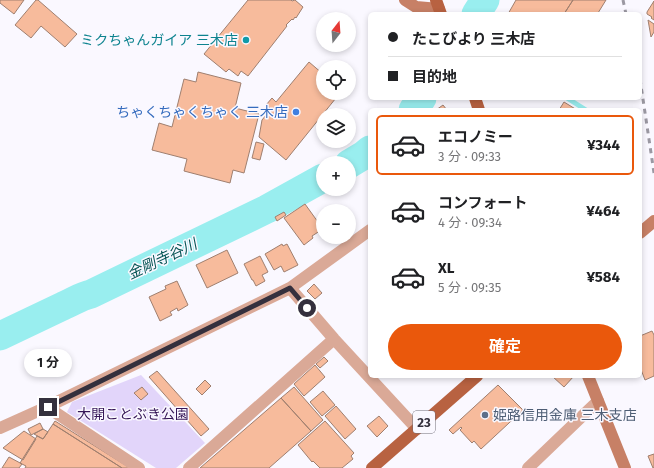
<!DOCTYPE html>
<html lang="ja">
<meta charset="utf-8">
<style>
body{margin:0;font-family:"Fira Sans","Noto Sans JP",sans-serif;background:#f2f2f2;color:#202124;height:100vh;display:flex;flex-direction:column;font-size:15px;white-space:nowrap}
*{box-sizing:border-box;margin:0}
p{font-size:13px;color:#757577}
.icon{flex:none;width:22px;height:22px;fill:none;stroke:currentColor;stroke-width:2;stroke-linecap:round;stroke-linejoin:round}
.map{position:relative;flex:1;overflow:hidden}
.details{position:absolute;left:368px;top:108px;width:274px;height:270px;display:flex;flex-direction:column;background:#fff;border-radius:6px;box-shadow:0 2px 6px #0003}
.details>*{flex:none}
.guide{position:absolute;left:368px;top:12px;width:274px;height:88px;border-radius:6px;box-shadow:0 2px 6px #0003;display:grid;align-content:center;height:88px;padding:0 20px;background:#fff}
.needle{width:26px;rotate:17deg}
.controls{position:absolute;left:316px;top:12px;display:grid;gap:8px}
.controls a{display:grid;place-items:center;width:40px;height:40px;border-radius:50%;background:#fff;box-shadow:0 2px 6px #0003;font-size:20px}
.end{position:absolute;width:18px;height:18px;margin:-9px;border:5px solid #34303d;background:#fff;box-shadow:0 0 0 2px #fff}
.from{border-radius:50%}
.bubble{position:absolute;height:28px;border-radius:14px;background:#fff;box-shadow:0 2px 6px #0003;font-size:13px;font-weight:700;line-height:28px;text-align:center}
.guide b{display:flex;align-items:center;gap:14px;height:38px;font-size:15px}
.guide b+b{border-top:1px solid #e0e0e0}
.guide i{width:10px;height:10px;background:#202124}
ul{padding:7px 0 0;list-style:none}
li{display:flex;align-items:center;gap:12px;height:60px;margin:0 8px 6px;padding:0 12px;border:2px solid transparent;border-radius:6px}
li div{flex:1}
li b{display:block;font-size:15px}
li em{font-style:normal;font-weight:700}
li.active{border-color:#ea580c}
li>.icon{width:36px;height:36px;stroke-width:1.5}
.primary-button{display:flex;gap:8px;margin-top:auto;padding:8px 20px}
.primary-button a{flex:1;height:46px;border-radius:24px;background:#ea580c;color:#fff;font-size:16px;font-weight:700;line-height:46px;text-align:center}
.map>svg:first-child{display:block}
</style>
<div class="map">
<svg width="654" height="468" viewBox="0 0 654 468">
<rect width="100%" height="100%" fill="#faf8ff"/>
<!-- green -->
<path fill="#e2d5fa" d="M141,375l64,68 -29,25h-20l-89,-56 5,-10z"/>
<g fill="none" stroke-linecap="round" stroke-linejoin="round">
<!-- stream -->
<path stroke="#99eeef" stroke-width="5" d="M567,98l19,12"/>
<!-- river -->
<path stroke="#99eeef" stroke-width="29" d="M476,14l9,-14
M413,110l9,-12
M349,164l15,-9 6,-5
M0,336c21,-10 42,-20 63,-30 10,-4 18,-10 28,-12l176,-85 56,-31"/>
</g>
<!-- building -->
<path fill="#f7bb9c" stroke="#9f7f6f" d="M0,0h24l-10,14 -14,-11z
M36,0h2l39,34 -12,13 -24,-21 -10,12 -16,-13z
M248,0h43l1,1 3,-1 8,7 -7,11 -1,-1 -2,3 -1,-1 -6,6 1,1 -39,50 -7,-5 -3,5 -9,-7 -3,3 -22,-18z
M516,0h57l-9,14h-56z
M573,0h33l-8,13 -1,-1 -2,2h-31z
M654,1v19l-3,-2 1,-1 -5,-3v-2z
M648,20l6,4v8l-3,5z
M309,62l14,12v19h17l-54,67 -27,-23 3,-17 9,-11 -5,-4 6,-7 4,4z
M198,72l43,11 -6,25 24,6 -15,59 -11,-3 -3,13 -46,-12 3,-12 -35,-9 7,-27 13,4 12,-48 12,3z
M564,102l13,8h-18z
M443,105l4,5h-11z
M256,142l8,2 -4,16 -8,-2z
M305,204l18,25 -11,7 1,2 -9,7 -20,-27z
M284,212l2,3 -9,6 -2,-4z
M282,244l1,2 4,-2 11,21 -14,7 -3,-6 -7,4 -9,-16z
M227,250l11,23 -31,15 -11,-23z
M260,256l8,16 -6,3 3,6 -9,5 -3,-6h-1l-8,-16z
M177,281l11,24 -10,6 -1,-3 -7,4 2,3 -12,6 -11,-24 17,-8 -1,-3z
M314,284l8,9 -7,6 -8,-8z
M652,331l2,4v41l-9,4 -5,-13v-31z
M324,357l4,4 -8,7 -4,-4z
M315,365l10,12 -21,19 -10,-12z
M157,371l52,58 -8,7 -52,-59z
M552,376h22l-10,11z
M205,380l6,6 -9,9 -6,-6z
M498,385l25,25 -42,39 -7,-8 -2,2 -12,-13 2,-2 -1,-1 -8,7 -4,-4z
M142,387l6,7 -7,6 -7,-7z
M294,387l29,33 -12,11 -30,-33z
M323,391l12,14 -13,11 -12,-14z
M281,398l30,33 -42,37h-69z
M336,406l20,23 -11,10 -20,-23z
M379,416l9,10 -11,11 -10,-11z
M55,421l75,47h-8l-69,-44z
M325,421l29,32 -3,3 2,3 -11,9h-22l-7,-7 -1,1 -14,-17z
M40,423l3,6 -12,6 -3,-6z
M53,424l69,44h-97l1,-2 -6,-3 17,-27 6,3z
M43,429l5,3 -5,7 -9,-5z
M24,431l12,8 -13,21 -20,-12z
M654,454v14h-1l-5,-12z
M9,457l13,7 -3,4h-17z"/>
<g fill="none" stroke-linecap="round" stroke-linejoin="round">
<!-- street -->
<path stroke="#daa997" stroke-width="12" d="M290,288l44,51 83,90
M47,407l92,61
M0,428l47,-21 243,-119 80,-58
M189,468l145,-129
M528,468l70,-67"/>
<!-- secondary -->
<path stroke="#c78066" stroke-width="12" d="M405,0l11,7 23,2
M640,233l14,-12
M588,376l37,92"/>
<!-- primary -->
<path stroke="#b86241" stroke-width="12" d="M436,0l5,14
M475,98l4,12
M372,468l105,-92"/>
<!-- rail -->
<path stroke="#9b98a2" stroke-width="3" stroke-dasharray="5 5" stroke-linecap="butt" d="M623,0l3,14
M640,79l14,94"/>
</g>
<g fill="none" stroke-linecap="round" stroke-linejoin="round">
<!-- route -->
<path stroke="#34303d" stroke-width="5" d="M48,407l242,-119 17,20"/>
</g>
<!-- markers -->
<circle fill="#0f9aa8" stroke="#faf8ff" stroke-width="1.5" cx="246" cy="40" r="4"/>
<circle fill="#3f7fe0" stroke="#faf8ff" stroke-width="1.5" cx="296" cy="112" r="4"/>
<circle fill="#5c6f8a" stroke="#faf8ff" stroke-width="1.5" cx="485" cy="415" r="4"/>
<g text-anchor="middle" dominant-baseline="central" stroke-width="3" stroke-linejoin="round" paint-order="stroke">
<!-- shield labels -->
<rect fill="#faf8ff" stroke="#6f6c77" stroke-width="1" x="413" y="411" width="22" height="22" rx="3"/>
<g font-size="13" font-weight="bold" fill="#34303d">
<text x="424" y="422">23</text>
</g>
<!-- culture labels -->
<g font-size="14" fill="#0d838f" stroke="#faf8ff" text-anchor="end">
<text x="238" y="40">ミクちゃんガイア 三木店</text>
</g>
<!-- shop labels -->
<g font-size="14" fill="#366cbe" stroke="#faf8ff" text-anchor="end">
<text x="288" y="112">ちゃくちゃくちゃく 三木店</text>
</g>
<!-- park labels -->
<g font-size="14" fill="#361758" stroke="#faf8ff">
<text x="133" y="414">大開ことぶき公園</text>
</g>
<!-- service labels -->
<g font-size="14" fill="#4e5e75" stroke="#faf8ff" text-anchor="start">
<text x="493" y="415">姫路信用金庫 三木支店</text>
</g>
<!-- water labels -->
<g font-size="15" font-style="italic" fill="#075556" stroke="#faf8ff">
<text transform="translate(162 259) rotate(-25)">金剛寺谷川</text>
</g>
</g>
</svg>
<div class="controls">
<a><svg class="needle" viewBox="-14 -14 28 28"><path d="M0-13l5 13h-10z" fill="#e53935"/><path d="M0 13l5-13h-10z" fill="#757577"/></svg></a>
<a><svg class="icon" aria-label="locate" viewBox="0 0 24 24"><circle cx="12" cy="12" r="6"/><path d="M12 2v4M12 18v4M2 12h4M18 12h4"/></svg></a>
<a><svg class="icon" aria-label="layers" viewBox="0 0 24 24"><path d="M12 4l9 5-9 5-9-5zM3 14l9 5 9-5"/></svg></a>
<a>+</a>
<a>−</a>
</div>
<i class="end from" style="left:307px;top:308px"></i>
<i class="end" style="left:48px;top:407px"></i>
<div class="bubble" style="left:24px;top:349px;width:48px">1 分</div>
<div class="guide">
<b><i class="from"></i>たこびより 三木店</b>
<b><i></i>目的地</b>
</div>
<section class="details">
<ul>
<li class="active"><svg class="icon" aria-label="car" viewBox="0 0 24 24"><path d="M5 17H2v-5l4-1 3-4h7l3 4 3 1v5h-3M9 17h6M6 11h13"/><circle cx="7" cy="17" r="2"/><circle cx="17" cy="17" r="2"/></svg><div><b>エコノミー</b><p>3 分 · 09:33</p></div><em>¥344</em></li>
<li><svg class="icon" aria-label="car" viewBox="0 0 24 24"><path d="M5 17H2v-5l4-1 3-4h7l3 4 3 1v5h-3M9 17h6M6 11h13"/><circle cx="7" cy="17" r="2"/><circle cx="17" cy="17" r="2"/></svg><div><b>コンフォート</b><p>4 分 · 09:34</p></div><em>¥464</em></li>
<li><svg class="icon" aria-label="car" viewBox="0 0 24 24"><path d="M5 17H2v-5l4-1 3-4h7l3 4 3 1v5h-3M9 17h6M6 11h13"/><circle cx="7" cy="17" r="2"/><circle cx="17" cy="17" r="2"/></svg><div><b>XL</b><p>5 分 · 09:35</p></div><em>¥584</em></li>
</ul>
<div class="primary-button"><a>確定</a></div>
</section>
</div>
